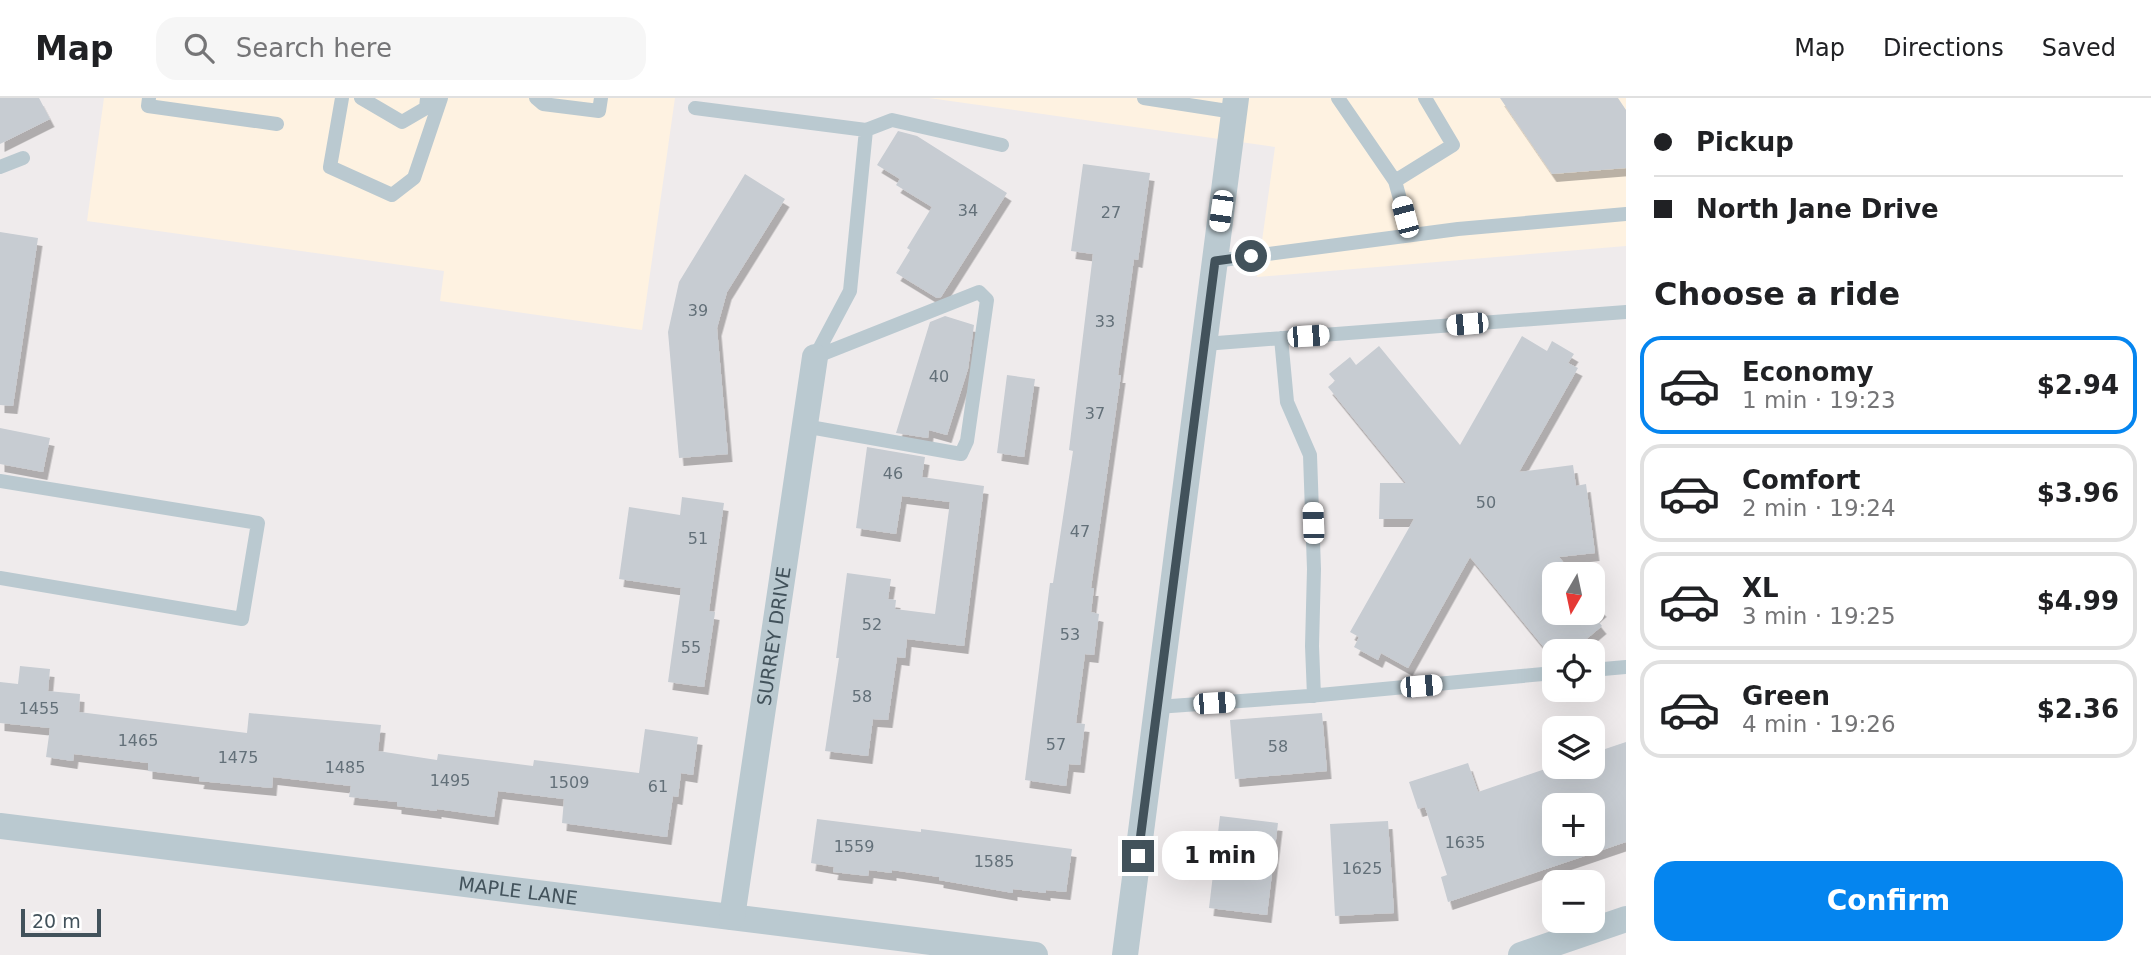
<!DOCTYPE html>
<meta charset="utf-8">
<style>
body{margin:0;font-family:"DejaVu Sans",sans-serif;background:#f6f6f6;color:#202124;height:100vh;display:flex;flex-direction:column;font-size:26px;white-space:nowrap}
*{box-sizing:border-box;margin:0}
p{font-size:23px;color:#757577}
.icon{flex:none;width:38px;height:38px;fill:none;stroke:currentColor;stroke-width:2;stroke-linecap:round;stroke-linejoin:round}
.map{position:relative;flex:1;overflow:hidden}
.drawer{display:flex;flex-direction:column;background:#fff;width:525px}
.drawer>*{flex:none}
.banner{display:grid;align-content:center;height:154px;padding:0 28px;background:#fff}
.needle{width:46px;rotate:189deg}
.tools{position:absolute;left:1542px;top:464px;display:grid;gap:14px}
.tools a{display:grid;place-items:center;width:63px;height:63px;border-radius:14px;background:#fff;box-shadow:0 7px 28px #0002;font-size:35px}
.scale{position:absolute;left:21px;bottom:18px;width:80px;box-sizing:border-box;padding-left:7px;border:4px solid #42525b;border-top:0;font-size:19px;line-height:24px;white-space:nowrap;color:#42525b;-webkit-text-stroke:5px #fff;paint-order:stroke}
.end{position:absolute;width:32px;height:32px;margin:-16px;border:9px solid #42525b;background:#fff;box-shadow:0 0 0 4px #fff}
.from{border-radius:50%}
.bubble{position:absolute;height:49px;border-radius:21px;background:#fff;box-shadow:0 7px 28px #0002;font-size:23px;font-weight:700;line-height:49px;text-align:center}
.car{position:absolute;width:21px;height:42px;margin:-21px -10px;border-radius:9px;box-shadow:0 0 5px 2px #0007;background:linear-gradient(#fff 24%,#345 0 40%,#fff 0 76%,#345 0 86%,#fff 0)}
.banner b{display:flex;align-items:center;gap:24px;height:66px;font-size:26px}
.banner b+b{border-top:2px solid #e0e0e0}
.banner i{width:18px;height:18px;background:#202124}
ul{padding:0;list-style:none}
li{display:flex;align-items:center;gap:21px;height:98px;margin:0 14px 10px;padding:0 14px;border:4px solid #e0e0e0;border-radius:21px}
li div{flex:1}
li b{display:block;font-size:26px}
li em{font-style:normal;font-weight:700}
li.on{border-color:#0585ef}
li>.icon{width:63px;height:63px;stroke-width:1.5}
h2{padding:0 28px;font-size:32px;line-height:84px}
.action{display:flex;gap:14px;margin-top:auto;padding:14px 28px}
.action a{flex:1;height:80px;border-radius:21px;background:#0585ef;color:#fff;font-size:28px;font-weight:700;line-height:80px;text-align:center}
header{display:flex;align-items:center;gap:42px;box-sizing:border-box;height:98px;padding:0 35px;background:#fff;border-bottom:2px solid #e0e0e0}
header strong{font-size:33px}
nav{display:flex;gap:38px;margin-inline-start:auto;font-size:24px}
.search{width:490px;height:63px;background:#f6f6f6;display:flex;align-items:center;gap:18px;box-sizing:border-box;padding:0 24px;border-radius:21px;color:#757577;font-size:26px}
main{display:flex;flex:1;min-height:0}
.map>svg:first-child{display:block}
</style>
<header>
<strong>Map</strong>
<div class="search"><svg class="icon" aria-label="search" viewBox="0 0 24 24"><circle cx="10" cy="10" r="6"/><path d="M15 15l6 6"/></svg>Search here</div>
<nav><a>Map</a><a>Directions</a><a>Saved</a></nav>
</header>
<main>
<div class="map">
<svg width="1626" height="857" viewBox="0 0 1626 857">
<defs>
<filter id="shadow"><feDropShadow dx="4.5" dy="8" stdDeviation="0" flood-color="#0004"/></filter>
</defs>
<rect width="100%" height="100%" fill="#efebec"/>
<!-- commercial -->
<path fill="#fef2e1" d="M104,0h571l-33,232 -202,-29 4,-30 -357,-50z
M929,0h697v148l-369,31 18,-130z"/>
<!-- building -->
<path fill="#c7ccd2" fill-rule="evenodd" filter="url(#shadow)" d="M0,0h39l11,21 -50,25z
M1500,0h118l8,12v58l-74,6z
M898,33l19,5 90,57 -66,104 -4,1 -41,-25 14,-23 -3,-2 25,-41 -36,-22 4,-6 -23,-14z
M1083,66l67,9 -12,87 -4,-1 -16,116h3l-30,213h3l-3,24 8,2 -5,41 -9,-1 -9,69 9,1 -5,41 -11,-1 -3,22 -41,-6 25,-197h3l20,-132 -4,-1 24,-196 -22,-3z
M745,76l40,25 -58,93 -10,36 11,126 -49,4 -11,-126 11,-50z
M0,134l38,6 -25,168 -13,-1z
M945,218l29,9 -6,44 -21,66 -18,-5 -1,8 -32,-5 34,-111z
M1522,238l25,15 5,-10 22,13 -6,9 10,5 -59,104 54,-7 3,21 10,-2 9,69 -36,4 14,17h-19v38h38v-14l10,11 -8,7 8,10 -25,21 -6,-8 -20,17 -81,-99 -62,111 -27,-15 -3,7 -24,-13 5,-10 -9,-5 64,-113h-35l1,-36h26l-78,-96 7,-6 -6,-7 21,-17 6,8 23,-19 81,99z
M1007,277l28,4 -11,78 -27,-4z
M0,330l50,10 -7,34 -43,-8z
M867,349l58,10 -3,20 62,9 -20,160 -57,-7 -2,19 -8,-1 -9,63 -15,-1 -5,37 -43,-5 14,-93h-3l11,-85 44,6 -3,20 8,1 -1,9 40,5 15,-112 -48,-6 -6,38 -40,-6z
M682,399l42,6 -15,108 6,1 -11,75 -36,-5 13,-94 -62,-9 10,-72 51,8z
M20,568l30,3 -2,22 32,3 -1,18 168,21 2,-20 132,12 -3,26 59,9 1,-6 95,12 1,-6 105,13 6,-44 53,8 -5,38 -12,-2 -3,24 -5,-1 -6,41 -105,-14 2,-24 -66,-8 -4,26 -57,-8v2l-40,-5v-4l-48,-5 2,-11 -78,-9 -1,11 -73,-7 1,-4 -52,-6v-8l-74,-9 -1,7 -27,-4 4,-29 -50,-5v-41l18,2z
M1322,615l5,58 -92,8 -5,-59z
M1626,644v100l-178,60 -7,-25 6,-2 -22,-68 -7,2 -9,-27 59,-19 10,29 76,-26h38v-6l10,-2 -3,-7zM1554,707h38v39h-38z
M1220,718l58,7 -11,92 -58,-7z
M817,721l104,13v-3l151,20 -6,43 -20,-2v3l-33,-4v4l-74,-13v-3l-47,-7v3l-23,-3 -1,6 -35,-4 1,-5 -23,-4z
M1388,723l6,92 -59,3 -5,-92z"/>
<g fill="none" stroke-linecap="round" stroke-linejoin="round">
<!-- service -->
<path stroke="#bac9d0" stroke-width="14" d="M149,0l-1,8 129,18
M342,0l-12,69 62,28 22,-17 27,-80
M361,0l41,24 24,-14 1,-10
M536,0l7,6 56,7 2,-13
M1144,0l90,14
M1338,0l57,83 15,54
M695,10l171,22 -16,161 -35,66
M866,32l26,-10 110,25
M0,69l23,-9
M1395,83l58,-36 -28,-47
M1215,163l243,-32 168,-15
M1281,240l6,64 23,53 4,114 -2,77 2,50
M1204,246l422,-32
M804,328l157,28 6,-13 20,-141 -8,-8 -164,65
M0,383l258,42 -16,96 -242,-41
M1592,572l34,-3
M1157,609l152,-11 245,-23"/>
<!-- minor -->
<g stroke="#bac9d0" stroke-width="26">
<path id="s1" d="M0,728l1035,129"/>
<path id="s2" d="M732,819l83,-560"/>
<path d="M1125,857l111,-857"/>
<path d="M1521,857l105,-36"/>
</g>
</g>
<g fill="none" stroke-linecap="round" stroke-linejoin="round">
<!-- route -->
<path stroke="#42525b" stroke-width="9" d="M1138,758l77,-595 36,-5"/>
</g>
<g text-anchor="middle" dominant-baseline="central" stroke-width="5" stroke-linejoin="round" paint-order="stroke">
<!-- number labels -->
<g font-size="16" fill="#637079">
<text x="968" y="112">34</text>
<text x="1111" y="114">27</text>
<text x="698" y="212">39</text>
<text x="1105" y="223">33</text>
<text x="939" y="278">40</text>
<text x="1095" y="315">37</text>
<text x="893" y="375">46</text>
<text x="1486" y="404">50</text>
<text x="1080" y="433">47</text>
<text x="698" y="440">51</text>
<text x="872" y="526">52</text>
<text x="1070" y="536">53</text>
<text x="691" y="549">55</text>
<text x="862" y="598">58</text>
<text x="39" y="610">1455</text>
<text x="138" y="642">1465</text>
<text x="1056" y="646">57</text>
<text x="1278" y="648">58</text>
<text x="238" y="659">1475</text>
<text x="345" y="669">1485</text>
<text x="450" y="682">1495</text>
<text x="569" y="684">1509</text>
<text x="658" y="688">61</text>
<text x="1465" y="744">1635</text>
<text x="854" y="748">1559</text>
<text x="994" y="763">1585</text>
<text x="1362" y="770">1625</text>
</g>
<!-- street labels -->
<g font-size="19" fill="#42525b" stroke="#fff">
<text stroke="none"><textPath href="#s2" startOffset="284">SURREY DRIVE</textPath></text>
<text stroke="none"><textPath href="#s1" startOffset="522">MAPLE LANE</textPath></text>
</g>
</g>
</svg>
<div class="tools">
<a><svg class="needle" viewBox="-14 -14 28 28"><path d="M0-13l5 13h-10z" fill="#e53935"/><path d="M0 13l5-13h-10z" fill="#757577"/></svg></a>
<a><svg class="icon" aria-label="locate" viewBox="0 0 24 24"><circle cx="12" cy="12" r="6"/><path d="M12 2v4M12 18v4M2 12h4M18 12h4"/></svg></a>
<a><svg class="icon" aria-label="layers" viewBox="0 0 24 24"><path d="M12 4l9 5-9 5-9-5zM3 14l9 5 9-5"/></svg></a>
<a>+</a>
<a>−</a>
</div>
<div class="scale">20 m</div>
<i class="end from" style="left:1251px;top:158px"></i>
<i class="end" style="left:1138px;top:758px"></i>
<div class="bubble" style="left:1162px;top:733px;width:116px">1 min</div>
<i class="car" style="left:1221px;top:113px;rotate:188deg"></i>
<i class="car" style="left:1405px;top:119px;rotate:345deg"></i>
<i class="car" style="left:1467px;top:226px;rotate:265deg"></i>
<i class="car" style="left:1308px;top:238px;rotate:86deg"></i>
<i class="car" style="left:1313px;top:425px;rotate:358deg"></i>
<i class="car" style="left:1421px;top:588px;rotate:85deg"></i>
<i class="car" style="left:1214px;top:605px;rotate:86deg"></i>
</div>
<section class="drawer">
<div class="banner">
<b><i class="from"></i>Pickup</b>
<b><i></i>North Jane Drive</b>
</div>
<h2>Choose a ride</h2>
<ul>
<li class="on"><svg class="icon" aria-label="car" viewBox="0 0 24 24"><path d="M5 17H2v-5l4-1 3-4h7l3 4 3 1v5h-3M9 17h6M6 11h13"/><circle cx="7" cy="17" r="2"/><circle cx="17" cy="17" r="2"/></svg><div><b>Economy</b><p>1 min · 19:23</p></div><em>$2.94</em></li>
<li><svg class="icon" aria-label="car" viewBox="0 0 24 24"><path d="M5 17H2v-5l4-1 3-4h7l3 4 3 1v5h-3M9 17h6M6 11h13"/><circle cx="7" cy="17" r="2"/><circle cx="17" cy="17" r="2"/></svg><div><b>Comfort</b><p>2 min · 19:24</p></div><em>$3.96</em></li>
<li><svg class="icon" aria-label="car" viewBox="0 0 24 24"><path d="M5 17H2v-5l4-1 3-4h7l3 4 3 1v5h-3M9 17h6M6 11h13"/><circle cx="7" cy="17" r="2"/><circle cx="17" cy="17" r="2"/></svg><div><b>XL</b><p>3 min · 19:25</p></div><em>$4.99</em></li>
<li><svg class="icon" aria-label="car" viewBox="0 0 24 24"><path d="M5 17H2v-5l4-1 3-4h7l3 4 3 1v5h-3M9 17h6M6 11h13"/><circle cx="7" cy="17" r="2"/><circle cx="17" cy="17" r="2"/></svg><div><b>Green</b><p>4 min · 19:26</p></div><em>$2.36</em></li>
</ul>
<div class="action"><a>Confirm</a></div>
</section>
</main>
